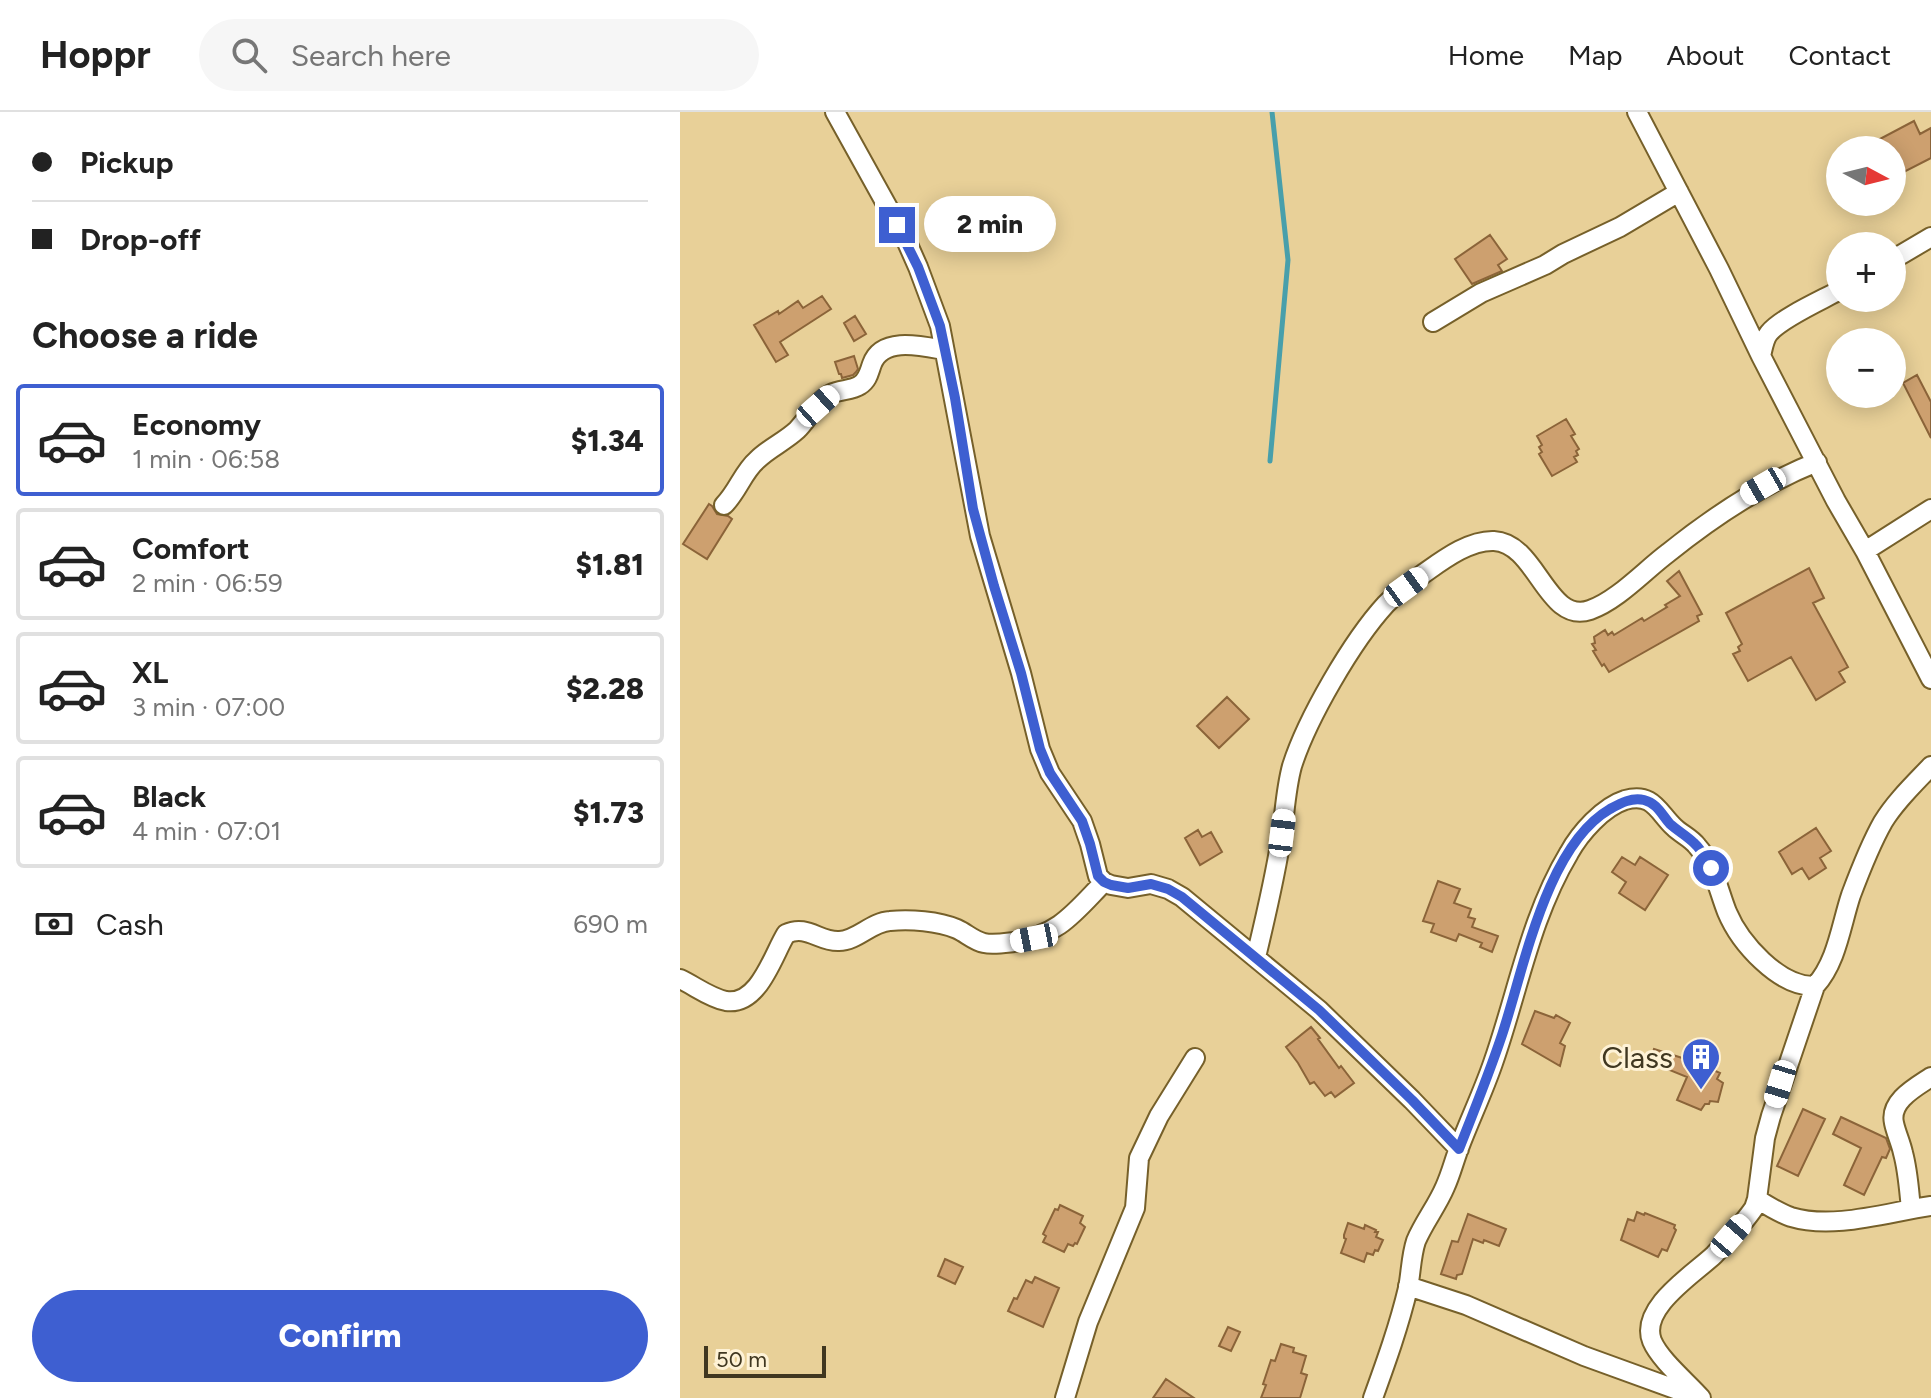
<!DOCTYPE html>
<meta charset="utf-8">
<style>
body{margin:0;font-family:Figtree,sans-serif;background:#f6f6f6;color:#222;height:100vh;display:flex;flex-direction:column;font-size:30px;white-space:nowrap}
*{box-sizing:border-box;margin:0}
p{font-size:26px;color:#767676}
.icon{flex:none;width:44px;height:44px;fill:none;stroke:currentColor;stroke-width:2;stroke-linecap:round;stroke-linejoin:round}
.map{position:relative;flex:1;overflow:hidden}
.details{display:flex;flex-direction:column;background:#fff;width:680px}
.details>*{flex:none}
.top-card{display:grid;align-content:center;height:176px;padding:0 32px;background:#fff}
.needle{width:52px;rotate:97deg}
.buttons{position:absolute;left:1146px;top:24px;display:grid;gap:16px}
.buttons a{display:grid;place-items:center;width:80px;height:80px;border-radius:50%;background:#fff;box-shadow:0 4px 20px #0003;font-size:40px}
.scale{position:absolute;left:24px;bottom:20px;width:122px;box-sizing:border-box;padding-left:8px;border:4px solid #403720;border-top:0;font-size:22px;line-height:28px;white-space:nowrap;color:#403720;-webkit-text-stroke:6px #fef2d6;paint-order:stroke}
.end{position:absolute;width:36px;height:36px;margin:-18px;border:10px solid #3e5fd1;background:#fff;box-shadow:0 0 0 4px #fff}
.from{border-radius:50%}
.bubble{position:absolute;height:56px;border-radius:28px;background:#fff;box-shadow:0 4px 20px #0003;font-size:26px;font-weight:800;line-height:56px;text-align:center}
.car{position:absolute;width:24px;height:48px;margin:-24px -12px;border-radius:10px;box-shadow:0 0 6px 2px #0007;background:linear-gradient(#fff 24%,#345 0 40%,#fff 0 76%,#345 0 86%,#fff 0)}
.top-card b{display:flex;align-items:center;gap:28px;height:76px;font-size:30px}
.top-card b+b{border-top:2px solid #e0e0e0}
.top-card i{width:20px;height:20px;background:#222}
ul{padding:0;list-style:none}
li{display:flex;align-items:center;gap:24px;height:112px;margin:0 16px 12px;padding:0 16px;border:4px solid #e0e0e0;border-radius:8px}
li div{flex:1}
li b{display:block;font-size:30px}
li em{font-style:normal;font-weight:800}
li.current{border-color:#3e5fd1}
li>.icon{width:72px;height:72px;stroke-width:1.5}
h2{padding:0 32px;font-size:36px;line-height:96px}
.pay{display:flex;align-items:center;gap:20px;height:88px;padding:0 32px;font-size:30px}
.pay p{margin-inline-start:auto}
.button{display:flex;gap:16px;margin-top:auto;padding:16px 32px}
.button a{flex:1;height:92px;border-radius:48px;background:#3e5fd1;color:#fff;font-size:32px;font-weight:800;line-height:92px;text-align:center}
header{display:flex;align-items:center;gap:48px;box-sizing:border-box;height:112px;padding:0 40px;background:#fff;border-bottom:2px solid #e0e0e0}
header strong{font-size:38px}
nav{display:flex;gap:44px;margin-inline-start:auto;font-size:28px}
.search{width:560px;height:72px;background:#f6f6f6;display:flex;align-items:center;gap:20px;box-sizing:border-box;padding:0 28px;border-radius:44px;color:#767676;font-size:30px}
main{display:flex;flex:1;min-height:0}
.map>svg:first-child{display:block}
</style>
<header>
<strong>Hoppr</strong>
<div class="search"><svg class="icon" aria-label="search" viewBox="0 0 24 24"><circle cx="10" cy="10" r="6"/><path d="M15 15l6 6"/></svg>Search here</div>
<nav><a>Home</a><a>Map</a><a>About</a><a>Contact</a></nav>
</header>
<main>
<section class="details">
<div class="top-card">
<b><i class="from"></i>Pickup</b>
<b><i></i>Drop-off</b>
</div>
<h2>Choose a ride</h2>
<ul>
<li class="current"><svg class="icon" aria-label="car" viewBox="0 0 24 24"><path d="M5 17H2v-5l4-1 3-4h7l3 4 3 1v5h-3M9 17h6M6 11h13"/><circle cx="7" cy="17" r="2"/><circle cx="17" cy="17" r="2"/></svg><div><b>Economy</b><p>1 min · 06:58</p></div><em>$1.34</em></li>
<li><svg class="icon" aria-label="car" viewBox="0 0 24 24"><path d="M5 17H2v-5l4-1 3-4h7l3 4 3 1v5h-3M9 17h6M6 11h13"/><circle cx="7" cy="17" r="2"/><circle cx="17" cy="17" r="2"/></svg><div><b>Comfort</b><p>2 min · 06:59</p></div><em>$1.81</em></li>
<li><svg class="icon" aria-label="car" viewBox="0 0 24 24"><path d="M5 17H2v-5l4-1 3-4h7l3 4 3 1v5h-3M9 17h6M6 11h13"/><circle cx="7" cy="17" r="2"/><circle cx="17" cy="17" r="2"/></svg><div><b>XL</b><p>3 min · 07:00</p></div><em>$2.28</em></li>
<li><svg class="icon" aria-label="car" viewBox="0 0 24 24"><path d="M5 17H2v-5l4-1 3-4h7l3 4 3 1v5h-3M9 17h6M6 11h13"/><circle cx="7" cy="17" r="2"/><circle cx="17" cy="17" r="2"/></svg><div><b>Black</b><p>4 min · 07:01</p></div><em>$1.73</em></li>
</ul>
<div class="pay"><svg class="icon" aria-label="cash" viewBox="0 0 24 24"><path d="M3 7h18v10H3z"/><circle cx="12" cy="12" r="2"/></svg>Cash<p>690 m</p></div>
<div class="button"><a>Confirm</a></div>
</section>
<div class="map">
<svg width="1251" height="1286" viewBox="0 0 1251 1286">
<rect width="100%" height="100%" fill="#e8d098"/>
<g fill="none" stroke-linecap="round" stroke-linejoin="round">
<!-- stream -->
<path stroke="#489fab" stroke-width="5" d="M590,349l18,-201 -16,-148"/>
</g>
<!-- building -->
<path fill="#cda06f" stroke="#8b6439" stroke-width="2" d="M1234,9l6,13 11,-6v30l-31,16 -8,-16v-8h-9l-5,-10z
M810,123l17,24 -9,6 4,6 -30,13 -17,-25z
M142,184l9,13 -51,33 8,13 -12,7 -22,-37 24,-14 1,3 19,-13 5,7z
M175,204l11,18 -12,7 -10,-18z
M174,244l4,13 -2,3 -3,3 -11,3 -1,-4h-2l-4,-12z
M1237,263l14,27v36l-28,-55z
M886,307l9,15 -4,2 8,13 -3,2 2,4 -4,2 3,5 -25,14 -13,-22 3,-2 -3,-5 3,-2 -5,-9z
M29,392l3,2 5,8 11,2 4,3 -25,40 -24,-15z
M1129,456l15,30 -11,5 35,64 -9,5 6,10 -29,18 -25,-43 -43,24 -15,-27 7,-3 -2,-4 4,-3 -16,-31z
M999,459l23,43 -5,2 2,5 -90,51 -5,-8 -2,2 -9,-15 3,-1 -4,-6 3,-1 -1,-6 11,-7 3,5 4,-3 2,3 28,-17 2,3 23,-14 -2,-2 15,-9 -13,-15z
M547,585l22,22 -30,29 -22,-22z
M1136,716l15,23 -11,7 6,10 -17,11 -7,-11 -10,6 -13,-22z
M518,718l4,7 9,-5 11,20 -22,13 -15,-27z
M942,745l13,8 5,-8 28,18 -23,35 -26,-17 7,-11 -14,-10z
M758,769l22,8 -6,14 17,6 -3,8 7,2 -3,8 26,9 -6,16 -12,-5 2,-4 -23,-9 -3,7 -25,-9 3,-8 -11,-3z
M855,899l19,7 2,-3 14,8 -10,20 5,3 -5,20 -38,-22z
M631,915l9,11 -2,1 21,29 2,-2 13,17 -19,14 -4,-5 -6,4 -11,-14 -4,2 -12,-21 -12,-16z
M974,937l44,14 22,10 -3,6 6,4 -5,19 -8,-1 -1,3h-4l-4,6 -24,-10 10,-23 -37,-15z
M1123,997l22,10 -27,57 -21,-10z
M1161,1005l45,21 4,11 -4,9 -4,-1 -18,38 -20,-10 17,-37 -28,-14z
M380,1093l23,11 -3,7 5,4 -8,17 -2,-1 -2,3 -5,-2 -4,8 -21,-10 3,-6 -3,-2 12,-25 3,1z
M957,1100l7,3 1,-2 30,12 -1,3 2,2 -9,21 -5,-2 -4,8 -37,-17 7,-21 6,2z
M788,1102l38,15 -7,17 -15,-6 -1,3 -10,-4 -11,35 -5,1 -1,4 -15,-5 11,-33 6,1z
M668,1111l16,6 1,-4 11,5 -1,2h3l-2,5 7,3 -5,11 -3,-1 -2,5 -6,-2 -3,9 -23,-9 5,-14 -2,-1v-3z
M265,1147l18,8 -8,17 -17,-8z
M355,1165l24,11 -16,39 -35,-16 6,-13 3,1 9,-19 6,3z
M548,1215l12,5 -9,19 -12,-5z
M601,1232l13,4 -1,4 13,4 -5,17 6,2 -7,23h-39l5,-13 -3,-1 8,-24 4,1z
M486,1267l28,19h-41z"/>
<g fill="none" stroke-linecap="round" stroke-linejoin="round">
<!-- minor casing -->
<g stroke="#76602a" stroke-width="22">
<path id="minor" d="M155,0l71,128 12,27 22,59 40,210 41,137 19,76 10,24 32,48 8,23 8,32 6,6 7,3 17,3 23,-4 17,5 14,8 137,113 93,90 47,49
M957,0l82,157 42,87 75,145 29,50 66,128
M1212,148l39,-23
M753,210l48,-29 64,-28 18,-11 57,-27 59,-35
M1081,244c2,-8 3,-17 8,-23 12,-15 53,-33 71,-43
M44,393c14,-14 19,-33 33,-45 12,-12 27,-18 40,-30 11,-11 19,-28 34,-36 9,-5 20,-3 29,-9 8,-5 9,-13 12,-21 10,-28 50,-18 72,-14
M1185,439l66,-42
M576,845c10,-42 20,-83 26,-125 3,-22 4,-44 10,-66 15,-47 60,-125 94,-162 11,-11 24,-21 37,-30 20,-14 46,-34 71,-33 43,2 53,84 96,69 28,-10 54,-39 78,-57 46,-37 94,-69 149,-91
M0,867c15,7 30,19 46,22 33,5 47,-46 60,-67 21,-10 33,8 53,7 18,0 32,-19 51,-20 20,-2 48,0 67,8 9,4 17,12 27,14 9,2 21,0 30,-1 45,-7 60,-29 90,-60
M1077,1087c11,7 22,14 34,18 43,13 97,-5 140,-11
M1231,1097c-2,-19 -3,-38 -8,-56 -2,-10 -7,-20 -9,-30 -5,-22 22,-36 37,-46
M728,1174l58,19 118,51 113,41
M385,1286l23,-76 47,-114 4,-50 20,-42 36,-58
M693,1286c13,-36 26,-72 35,-110 3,-15 3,-32 8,-47 8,-19 21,-35 29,-54 6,-13 9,-26 14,-39 11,-29 24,-56 34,-85 25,-71 37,-145 76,-210 11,-20 34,-46 56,-53 28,-8 33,12 49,27 7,7 17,11 23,19 17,19 21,43 30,66 13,31 52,75 88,74 22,-24 26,-61 36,-91 9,-24 19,-50 32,-73 13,-21 31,-38 48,-56
M1021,1286c-14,-16 -41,-38 -49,-57 -13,-33 42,-67 62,-86 14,-15 29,-31 40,-47l3,-9 8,-61 6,-22 44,-130"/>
</g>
<!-- minor -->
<use href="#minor" stroke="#fff" stroke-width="18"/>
</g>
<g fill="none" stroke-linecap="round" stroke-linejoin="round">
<!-- route -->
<path stroke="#3e5fd1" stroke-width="10" d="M217,113l21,42 22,59 15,72 18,111 21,77 27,87 19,76 10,24 32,48 8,23 8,32 6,6 7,3 17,3 23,-4 17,5 14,8 137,113 93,90 47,49c15,-38 30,-75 43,-114 22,-66 44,-189 108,-226 11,-6 22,-12 34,-9 13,3 18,15 26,24 8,7 17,12 24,19 8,7 12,16 17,25"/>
</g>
<!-- icons -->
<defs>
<g id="building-pin" transform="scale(2)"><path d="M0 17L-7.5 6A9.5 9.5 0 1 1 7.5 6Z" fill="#3e5fd1" stroke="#fef2d6"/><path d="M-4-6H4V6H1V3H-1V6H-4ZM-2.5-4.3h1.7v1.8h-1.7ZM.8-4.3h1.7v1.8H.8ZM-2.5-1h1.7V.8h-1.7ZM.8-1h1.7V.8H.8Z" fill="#fff"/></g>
</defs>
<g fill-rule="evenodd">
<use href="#building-pin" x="1021" y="945"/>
</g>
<g text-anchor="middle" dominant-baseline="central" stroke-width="6" stroke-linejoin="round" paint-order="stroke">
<!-- poi labels -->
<g font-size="30" fill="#403720" stroke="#fef2d6" text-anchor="end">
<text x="993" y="945">Class</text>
</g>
</g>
</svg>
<div class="buttons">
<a><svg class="needle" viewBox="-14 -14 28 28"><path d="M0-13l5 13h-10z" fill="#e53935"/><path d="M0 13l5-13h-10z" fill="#767676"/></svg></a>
<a>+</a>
<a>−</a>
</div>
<div class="scale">50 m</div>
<i class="end from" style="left:1031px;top:756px"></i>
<i class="end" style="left:217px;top:113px"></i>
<div class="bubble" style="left:244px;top:84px;width:132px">2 min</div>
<i class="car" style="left:138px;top:294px;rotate:48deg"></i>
<i class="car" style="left:1083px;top:374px;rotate:240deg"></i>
<i class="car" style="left:726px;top:475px;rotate:54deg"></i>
<i class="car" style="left:602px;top:721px;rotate:7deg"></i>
<i class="car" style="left:354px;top:826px;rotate:259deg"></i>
<i class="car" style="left:1100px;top:972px;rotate:197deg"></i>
<i class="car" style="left:1051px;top:1124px;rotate:41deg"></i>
</div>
</main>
